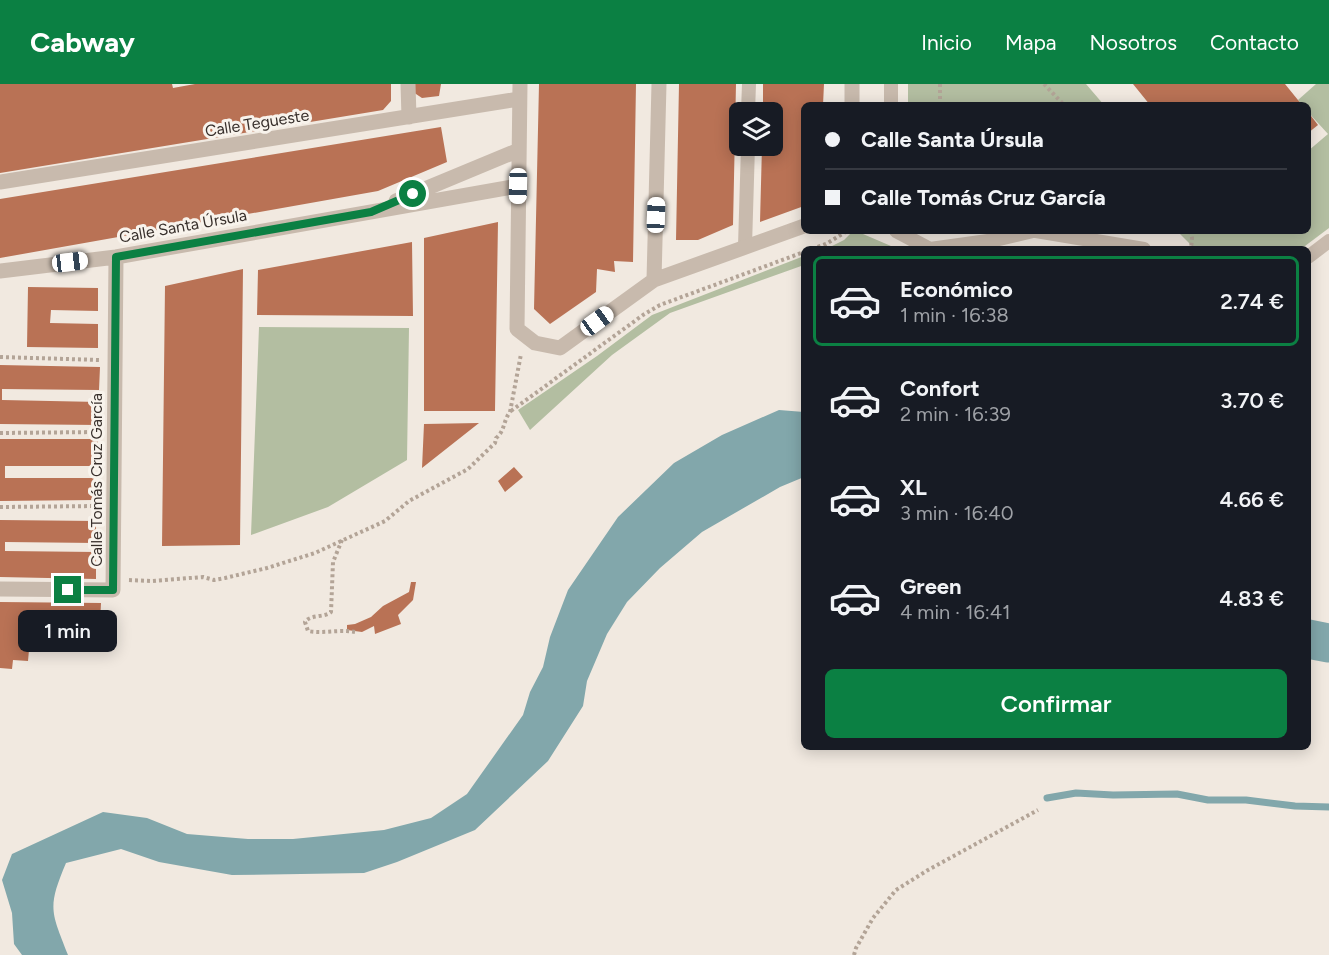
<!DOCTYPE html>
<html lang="es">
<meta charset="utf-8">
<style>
body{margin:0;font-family:Figtree,sans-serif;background:#20242c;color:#f1f3f6;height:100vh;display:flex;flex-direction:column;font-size:22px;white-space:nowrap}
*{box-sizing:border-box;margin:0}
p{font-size:20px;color:#9ea1a6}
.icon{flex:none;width:33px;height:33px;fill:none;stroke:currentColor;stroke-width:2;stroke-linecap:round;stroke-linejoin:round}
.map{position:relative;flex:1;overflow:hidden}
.sheet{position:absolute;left:801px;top:162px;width:510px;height:504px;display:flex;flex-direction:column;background:#171b24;border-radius:9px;box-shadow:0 3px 15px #0003}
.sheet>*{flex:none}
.top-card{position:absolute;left:801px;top:18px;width:510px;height:132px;border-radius:9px;box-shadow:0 3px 15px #0003;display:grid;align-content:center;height:132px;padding:0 24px;background:#171b24}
.tools{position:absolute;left:729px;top:18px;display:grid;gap:12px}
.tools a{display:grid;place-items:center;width:54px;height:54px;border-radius:9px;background:#171b24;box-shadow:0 3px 15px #0003;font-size:30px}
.end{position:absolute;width:27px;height:27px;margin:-14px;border:8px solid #0b8043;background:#fff;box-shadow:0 0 0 3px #fff}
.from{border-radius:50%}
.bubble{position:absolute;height:42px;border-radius:9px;background:#171b24;box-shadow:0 3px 15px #0003;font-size:20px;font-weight:600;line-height:42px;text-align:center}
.car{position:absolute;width:18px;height:36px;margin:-18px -9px;border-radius:8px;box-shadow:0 0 4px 2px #0007;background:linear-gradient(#fff 24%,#345 0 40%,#fff 0 76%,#345 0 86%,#fff 0)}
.top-card b{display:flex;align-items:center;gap:21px;height:57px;font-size:22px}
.top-card b+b{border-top:2px solid #363941}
.top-card i{width:15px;height:15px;background:#f1f3f6}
ul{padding:10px 0 0;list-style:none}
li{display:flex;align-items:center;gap:18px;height:90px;margin:0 12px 9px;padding:0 12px;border:3px solid transparent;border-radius:9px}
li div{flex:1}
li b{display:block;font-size:22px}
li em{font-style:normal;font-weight:600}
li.on{border-color:#0b8043}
li>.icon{width:54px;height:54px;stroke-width:1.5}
.cta{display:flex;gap:12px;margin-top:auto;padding:12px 24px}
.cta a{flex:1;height:69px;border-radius:9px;background:#0b8043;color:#fff;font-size:24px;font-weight:600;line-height:69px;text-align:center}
header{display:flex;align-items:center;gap:36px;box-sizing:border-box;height:84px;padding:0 30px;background:#0b8043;color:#fff}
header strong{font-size:28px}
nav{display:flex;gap:33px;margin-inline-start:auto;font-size:21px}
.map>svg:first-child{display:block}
</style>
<header>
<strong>Cabway</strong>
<nav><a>Inicio</a><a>Mapa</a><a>Nosotros</a><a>Contacto</a></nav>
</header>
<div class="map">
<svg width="1329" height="871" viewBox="0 0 1329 871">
<rect width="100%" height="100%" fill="#f1e9e0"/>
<!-- green -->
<path fill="#b3bea1" d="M908,0h178l18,21h-196z
M1316,0h13v144l-28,21h-106l-18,-18h131v-80l20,-17 -20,-22v-7h-6l-4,-5z
M853,147h3l42,18h-72l18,-9z
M804,172v9l-134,48 -58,42 -82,75 -12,-20 79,-54 55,-41z
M259,243l150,1 -2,132 -79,47 -77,28z"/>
<!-- water -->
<path fill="#82a7ab" d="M779,326l25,2v65l-24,10 -78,45 -42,36 -33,34 -20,32 -20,47 -4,25 -35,55 -73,69 -78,32 -33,11 -132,2 -73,-13 -38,-13 -55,14c-19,45 -15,48 2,92h-46l-8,-11 -2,-31 -10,-33 10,-26 91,-42 44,6 40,16 61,5h45l91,-9 47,-12 36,-24 56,-79 7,-23 13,-25 7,-30 18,-47 50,-73 56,-54 48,-28z"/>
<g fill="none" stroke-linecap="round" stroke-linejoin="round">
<!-- stream -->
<path stroke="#82a7ab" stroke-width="7" d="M1047,714l29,-5 37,2 64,-1 31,6h38l49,6 34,1"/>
<!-- river -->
<path stroke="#82a7ab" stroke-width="39" d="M1308,555l21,4"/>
</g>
<!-- building -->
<path fill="#b97255" d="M0,0h172l1,4 22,-4h196v17l-8,9 -383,63z
M413,0h28l-2,12 -17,2 -9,-6z
M539,0h97l-3,178 -19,-1 1,11 -18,-3 -1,23 -46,32 -16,-15z
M679,0h57l-3,141 -35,15h-22z
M763,0h61l-1,21h-19v101l-44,16 2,-76h10v-34h-9z
M1133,0h152l17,21h-152z
M1308,28l10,13 -10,8z
M441,43l6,35 -69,29 -378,67v-59z
M498,138l-3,189h-71v-173z
M412,158l1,74 -156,-1 1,-45z
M243,185l-3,276 -78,1 3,-260z
M28,203l70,1v23l-47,-1 -1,13 48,1v24l-71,-1z
M0,281l100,2 -1,23 -97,-1v11l97,2 -1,23 -98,-1z
M479,339l-57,45 2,-44z
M0,355h98v27h-93v12h89v22l-94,1z
M514,383l9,10 -18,15 -7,-11z
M0,436l96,1v22l-91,-1v9l91,1v27l-96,-2z
M411,498h5l-3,18 -15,15 3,9 -26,10 -1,-8 -12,6 -15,-2v-5l8,-1 16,-7 12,-11 26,-14z
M0,518l101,1 -1,20 -13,-1v13l-16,-1 -1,11 -20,-1v7l-21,-1 -1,11 -15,-1 -1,9 -12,-1z"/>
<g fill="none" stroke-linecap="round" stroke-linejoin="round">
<!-- path -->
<path stroke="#b3a497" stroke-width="4" stroke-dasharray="3 3" stroke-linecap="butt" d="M1044,0l20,21
M940,21v-21
M1190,147l2,7 -1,11
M812,165l14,-5 21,-13
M0,273l100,3
M511,327l132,-96 17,-10 144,-53
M0,349l99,-1
M0,423l98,-1
M342,456l-9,22 -2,50c-7,6 -20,2 -26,10l3,9c16,3 30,-2 47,1
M129,496l23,1 51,-4 11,3 11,-2 42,-10 48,-15 70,-32 24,-20 59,-32 27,-26 1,-5c9,-7 7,-17 14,-26l11,-58
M854,871l2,-7 17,-30 23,-28 32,-20 110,-60"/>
<!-- lane -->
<path stroke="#c8baad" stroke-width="14" d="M891,21v-21
M748,28l1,-28
M896,147l34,18 65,-9 38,-9
M1036,147l108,18
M745,162l3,-100
M1308,173l21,-16"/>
<!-- street -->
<path stroke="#c8baad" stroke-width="15" d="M408,0l1,33
M520,0l-3,245 18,14 25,5 94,-68 150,-54
M852,21v-21
M0,98l519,-83
M396,117l123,-51
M0,187l116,-14 402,-71
M654,196l5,-196
M0,505l113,1 3,-333"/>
</g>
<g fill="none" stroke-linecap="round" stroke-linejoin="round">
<!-- route -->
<path stroke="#0b8043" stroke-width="8" d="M68,506h45l3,-333 255,-45 42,-18"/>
</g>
<g text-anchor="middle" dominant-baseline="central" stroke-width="6" stroke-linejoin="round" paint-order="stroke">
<!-- street labels -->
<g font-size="16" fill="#372f2b" stroke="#f8f3ec">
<text transform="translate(257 39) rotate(-9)">Calle Tegueste</text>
<text transform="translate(183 142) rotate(-10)">Calle Santa Úrsula</text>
<text transform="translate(96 396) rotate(-90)">Calle Tomás Cruz García</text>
</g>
</g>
</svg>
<div class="tools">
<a><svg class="icon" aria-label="layers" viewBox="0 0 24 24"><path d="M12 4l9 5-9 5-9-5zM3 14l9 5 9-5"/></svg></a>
</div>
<i class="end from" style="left:413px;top:110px"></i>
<i class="end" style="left:68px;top:506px"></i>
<div class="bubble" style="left:18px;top:526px;width:99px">1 min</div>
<i class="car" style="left:518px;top:102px;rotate:181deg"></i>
<i class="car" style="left:656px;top:131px;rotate:2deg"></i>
<i class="car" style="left:70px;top:178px;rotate:83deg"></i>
<i class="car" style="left:597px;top:237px;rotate:54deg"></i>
<div class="top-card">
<b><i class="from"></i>Calle Santa Úrsula</b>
<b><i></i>Calle Tomás Cruz García</b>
</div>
<section class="sheet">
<ul>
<li class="on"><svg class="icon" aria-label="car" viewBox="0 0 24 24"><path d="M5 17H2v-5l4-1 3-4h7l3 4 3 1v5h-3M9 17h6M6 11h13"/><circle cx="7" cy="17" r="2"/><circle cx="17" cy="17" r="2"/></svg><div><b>Económico</b><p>1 min · 16:38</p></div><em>2.74 €</em></li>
<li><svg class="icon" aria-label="car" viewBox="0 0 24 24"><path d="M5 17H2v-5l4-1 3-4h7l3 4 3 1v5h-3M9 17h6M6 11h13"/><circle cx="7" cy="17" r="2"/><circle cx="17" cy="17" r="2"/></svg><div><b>Confort</b><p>2 min · 16:39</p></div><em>3.70 €</em></li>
<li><svg class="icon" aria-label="car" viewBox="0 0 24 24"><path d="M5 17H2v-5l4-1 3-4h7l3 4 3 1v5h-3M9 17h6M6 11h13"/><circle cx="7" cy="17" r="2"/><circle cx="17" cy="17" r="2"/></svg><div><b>XL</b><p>3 min · 16:40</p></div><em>4.66 €</em></li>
<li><svg class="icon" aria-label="car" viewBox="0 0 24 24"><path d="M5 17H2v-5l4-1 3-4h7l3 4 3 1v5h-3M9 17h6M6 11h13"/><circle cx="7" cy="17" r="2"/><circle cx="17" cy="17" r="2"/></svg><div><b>Green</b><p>4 min · 16:41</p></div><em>4.83 €</em></li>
</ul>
<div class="cta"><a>Confirmar</a></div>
</section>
</div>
